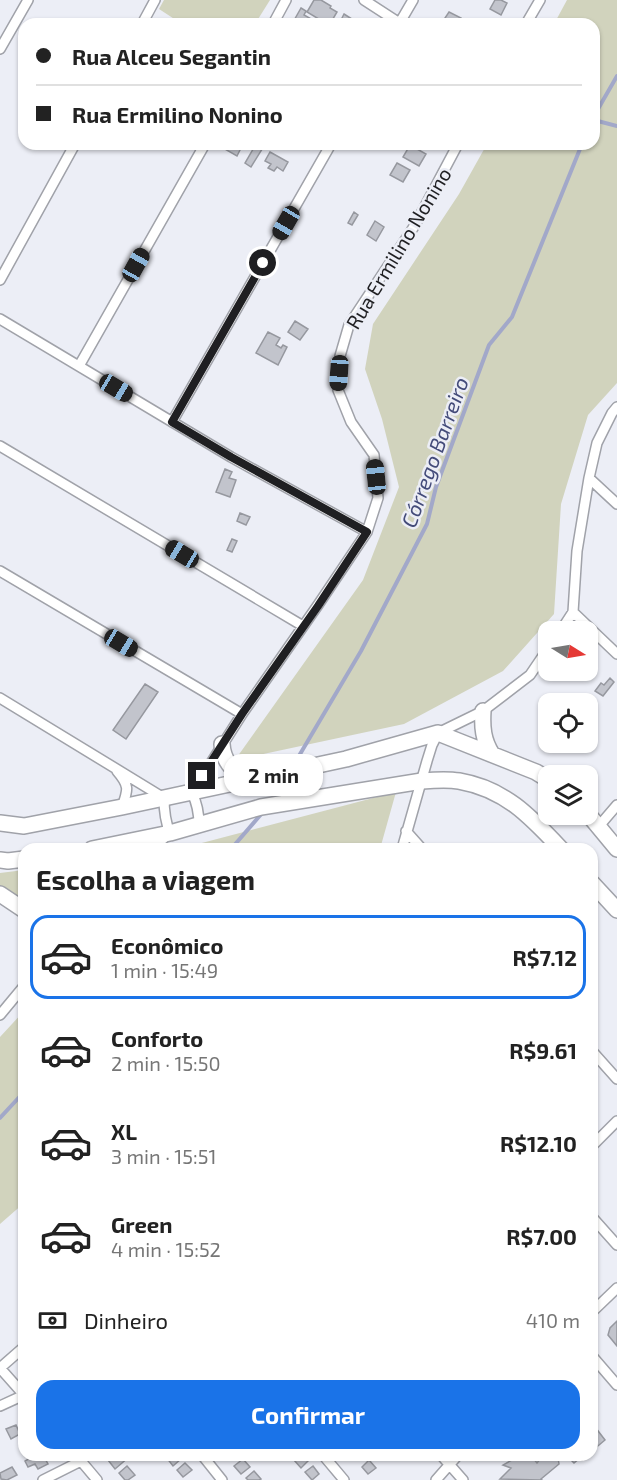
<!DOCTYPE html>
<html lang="pt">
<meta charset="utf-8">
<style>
body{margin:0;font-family:"Exo 2",sans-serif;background:#f2f2f2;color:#222;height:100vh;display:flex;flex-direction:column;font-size:22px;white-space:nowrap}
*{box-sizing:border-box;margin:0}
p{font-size:20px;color:#767676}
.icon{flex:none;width:33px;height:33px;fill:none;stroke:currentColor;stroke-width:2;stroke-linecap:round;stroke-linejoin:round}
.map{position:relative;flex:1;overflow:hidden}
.side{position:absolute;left:18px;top:843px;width:580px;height:618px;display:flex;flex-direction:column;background:#fff;border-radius:18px;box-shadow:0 2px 4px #0004}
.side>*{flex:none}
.banner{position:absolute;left:18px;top:18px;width:582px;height:132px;border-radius:18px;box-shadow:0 2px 4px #0004;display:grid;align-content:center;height:132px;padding:0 18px;background:#fff}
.needle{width:39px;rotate:101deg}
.controls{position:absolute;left:538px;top:621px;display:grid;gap:12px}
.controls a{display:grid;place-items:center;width:60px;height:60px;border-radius:12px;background:#fff;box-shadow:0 2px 4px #0004;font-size:30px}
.end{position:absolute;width:27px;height:27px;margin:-14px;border:8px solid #1f1f22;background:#fff;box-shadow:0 0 0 3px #fff}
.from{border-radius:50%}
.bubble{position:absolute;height:42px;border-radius:18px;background:#fff;box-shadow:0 2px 4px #0004;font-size:20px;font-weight:700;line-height:42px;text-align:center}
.car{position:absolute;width:18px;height:36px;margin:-18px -9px;border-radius:8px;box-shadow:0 0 4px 2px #0007;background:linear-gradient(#222 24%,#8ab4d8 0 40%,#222 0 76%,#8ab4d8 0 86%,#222 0)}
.banner b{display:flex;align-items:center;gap:21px;height:57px;font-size:22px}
.banner b+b{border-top:2px solid #e0e0e0}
.banner i{width:15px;height:15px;background:#222}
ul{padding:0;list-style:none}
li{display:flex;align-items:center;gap:18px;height:84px;margin:0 12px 9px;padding:0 6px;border:3px solid transparent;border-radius:18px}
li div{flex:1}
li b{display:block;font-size:22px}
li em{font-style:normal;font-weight:700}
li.on{border-color:#1a73e8}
li>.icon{width:54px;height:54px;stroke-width:1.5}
h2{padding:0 18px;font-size:27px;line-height:72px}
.pay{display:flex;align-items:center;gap:15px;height:66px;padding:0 18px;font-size:22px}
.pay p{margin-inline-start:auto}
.primary-button{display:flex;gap:12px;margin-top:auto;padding:12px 18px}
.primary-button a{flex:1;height:69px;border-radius:18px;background:#1a73e8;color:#fff;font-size:24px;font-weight:700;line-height:69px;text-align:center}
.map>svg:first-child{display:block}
</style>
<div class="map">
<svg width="617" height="1480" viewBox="0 0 617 1480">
<rect width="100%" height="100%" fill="#eceef6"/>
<!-- green -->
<path fill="#d1d3bd" d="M164,0h106l-15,24h-73l-23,-15z
M567,0h50v383l-29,32 -27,89 -7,110 -51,57 -99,53 -169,36 128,-180 36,-93 -17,-68 -17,-50 8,-45 86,-130 28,-50h107v-120h-40z
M396,792l-16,57h-201z
M24,870v30l-24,-13v-14z
M24,1011v192l-24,21v-187z"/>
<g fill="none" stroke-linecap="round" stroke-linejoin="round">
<!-- stream -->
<path stroke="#a2a8c9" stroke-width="4" d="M594,116l23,-40
M594,120l23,6
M293,766l68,-115 66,-127 9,-37 53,-142 23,-28 70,-173
M271,802l15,-25
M231,849l32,-37
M0,1118l24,-26"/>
</g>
<!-- building -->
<path fill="#c2c4cc" stroke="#96989f" stroke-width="1.5" d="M314,0h7l10,6 -1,2 7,4 -7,12h-3l-20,-12z
M495,0h6l6,3 -6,12 -11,-6z
M301,8l5,3 -2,4 16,9h-28z
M449,12l12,6 -4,6h-12l3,-4 -3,-2z
M344,14l11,7 -2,3h-20l2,-2 4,2z
M225,144h26l-2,4 -6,-4 -6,12 -14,-8z
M256,144l8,2 -13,21 -6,-4z
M410,145l16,9 -7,12 -16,-9z
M270,152l18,10 -5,9 -6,-4 -3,4 -6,-3 3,-4 -6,-3z
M397,163l13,7 -7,12 -13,-7z
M354,212l4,3 -6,10 -4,-2z
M375,221l9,6 -8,14 -9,-6z
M295,321l13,8 -8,11 -12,-8z
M268,332l12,6 -4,7 5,3 2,-3 4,2 -9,18 -22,-12z
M225,469l7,3 -3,6 7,2 -6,17 -14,-5z
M240,513l10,4 -4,8 -9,-4z
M232,539l5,2 -5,11 -5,-2z
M610,678l4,4 -11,14 -8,-5 6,-8 3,2z
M145,684l13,8 -32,47 -13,-9z
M617,1321v25l-9,-11 2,-7z
M592,1423l13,17 -13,11z
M16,1425l4,9 -9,5 -5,-10z
M31,1455h12l5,9 -10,5 -3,-5 -7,3 -3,-6 7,-4z
M113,1455h14l2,2 -14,12 -7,-9z
M169,1455h9l3,4 -8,7 -7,-9z
M300,1455h3l5,6 -7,7 -7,-8z
M521,1455h11l2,4 3,4 6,-8h10l5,3 1,6 -18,15 1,1 -42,-1 11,-11 -8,-3z
M566,1455h22l-6,5 -2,-2 -6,5z
M243,1459l7,8 -9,7 -7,-8z
M369,1460l7,8 -8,6 -6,-7z
M185,1463l7,7 -9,7 -6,-7z
M127,1466l8,9 -7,5h-3l-6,-7z
M313,1466l6,8 -7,6 -7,-8z
M12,1467l5,8 -10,5 -6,-1 -1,-6z
M254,1471l7,8 -2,1h-11l-2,-2z"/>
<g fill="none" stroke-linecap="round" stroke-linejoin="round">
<!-- street casing -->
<g stroke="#a0a2a9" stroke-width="12">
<path id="street" d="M364,0l37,24
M142,24l13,-24
M273,24l13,-24
M399,24l14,-24
M526,24l14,-24
M0,49l28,-49
M0,280l75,-136
M0,319l231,138 136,75
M79,366l126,-222
M172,422l159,-278
M0,446l303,180
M589,478l28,26
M0,571l242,143
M573,612l44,42
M560,632l13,-20 4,-61 12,-73 8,-35 15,-30 5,-6
M0,698l164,100c0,12 1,23 6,35l-19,16
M117,771c13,15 11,19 5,36
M199,825c0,-13 -2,-22 -7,-32l50,-79 76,-109 49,-73 11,-34 -4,-43 -23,-33 -13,-32 2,-34 9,-31 66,-100 43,-81
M599,826l18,-21
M406,831l16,18
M402,849l25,-88 5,-16 6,-12 45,-22 47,-36 19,-28
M0,1015l24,-29
M592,1051l25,28
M592,1146l25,-25
M592,1217l25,28
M592,1312l25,-24
M24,1347l-24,21 24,27
M592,1356l25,29
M0,1406l24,-11
M76,1455l21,25
M202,1455l20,25
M323,1455l21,25
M441,1455l22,25
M43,1480l38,-19
M436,1480l22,-25"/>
</g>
<!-- primary casing -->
<g stroke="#a0a2a9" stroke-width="18">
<path id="primary" d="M483,711c-1,16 0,29 9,43
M222,744c1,17 10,25 23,36
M588,814l29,35
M0,823l24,3 98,-19 224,-48 92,-26 98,39 13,8
M92,849l78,-16 91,-26 161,-26c12,-1 25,-2 37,0 46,8 71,35 102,68
M0,860l8,1 16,-2
M592,883l25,27
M0,894l24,16"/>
</g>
<!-- street -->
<use href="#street" stroke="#fff" stroke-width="9"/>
<!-- primary -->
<use href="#primary" stroke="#fff" stroke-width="15"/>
</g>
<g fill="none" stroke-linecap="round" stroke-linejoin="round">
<!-- route -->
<path stroke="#1f1f22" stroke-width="8" d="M202,776l40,-62 76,-108 49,-74 -136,-75 -59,-35 91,-159"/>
</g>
<g text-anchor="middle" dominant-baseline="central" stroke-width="5" stroke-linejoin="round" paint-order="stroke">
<!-- street labels -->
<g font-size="20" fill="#1f1f22" stroke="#eceef6">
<text transform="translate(398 248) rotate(-59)">Rua Ermilino Nonino</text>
</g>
<!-- water labels -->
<g font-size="21" font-style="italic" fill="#434b79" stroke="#eceef6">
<text transform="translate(434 452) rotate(-70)">Córrego Barreiro</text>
</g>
</g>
</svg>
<div class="controls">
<a><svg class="needle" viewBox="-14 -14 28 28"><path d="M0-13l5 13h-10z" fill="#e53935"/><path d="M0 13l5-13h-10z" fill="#767676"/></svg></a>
<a><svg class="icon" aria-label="locate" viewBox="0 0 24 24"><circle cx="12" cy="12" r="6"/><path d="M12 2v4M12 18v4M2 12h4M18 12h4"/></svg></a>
<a><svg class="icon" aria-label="layers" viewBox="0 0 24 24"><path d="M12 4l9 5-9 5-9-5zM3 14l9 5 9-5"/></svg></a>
</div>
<i class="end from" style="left:263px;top:263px"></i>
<i class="end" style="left:202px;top:776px"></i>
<div class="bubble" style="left:224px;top:754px;width:99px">2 min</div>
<i class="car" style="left:286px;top:223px;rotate:210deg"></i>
<i class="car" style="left:136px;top:265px;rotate:29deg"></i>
<i class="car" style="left:339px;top:373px;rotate:184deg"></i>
<i class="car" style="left:116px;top:388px;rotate:121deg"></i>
<i class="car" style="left:376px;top:477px;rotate:354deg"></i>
<i class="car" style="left:182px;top:554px;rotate:301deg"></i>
<i class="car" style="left:121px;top:643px;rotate:121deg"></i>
<div class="banner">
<b><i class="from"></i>Rua Alceu Segantin</b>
<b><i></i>Rua Ermilino Nonino</b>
</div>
<section class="side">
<h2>Escolha a viagem</h2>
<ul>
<li class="on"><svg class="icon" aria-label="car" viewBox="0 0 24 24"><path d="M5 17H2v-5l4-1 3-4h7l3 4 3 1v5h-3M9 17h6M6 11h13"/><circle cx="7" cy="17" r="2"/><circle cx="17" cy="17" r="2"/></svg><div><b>Econômico</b><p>1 min · 15:49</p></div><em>R$7.12</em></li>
<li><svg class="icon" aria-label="car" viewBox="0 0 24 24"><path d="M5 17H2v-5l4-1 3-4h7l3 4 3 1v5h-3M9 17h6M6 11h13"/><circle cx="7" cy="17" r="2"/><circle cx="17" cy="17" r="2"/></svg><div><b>Conforto</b><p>2 min · 15:50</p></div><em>R$9.61</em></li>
<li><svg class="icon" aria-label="car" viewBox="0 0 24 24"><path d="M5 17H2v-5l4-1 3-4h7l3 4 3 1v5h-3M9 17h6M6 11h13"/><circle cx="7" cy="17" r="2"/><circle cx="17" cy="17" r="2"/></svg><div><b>XL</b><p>3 min · 15:51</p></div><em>R$12.10</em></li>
<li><svg class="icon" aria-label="car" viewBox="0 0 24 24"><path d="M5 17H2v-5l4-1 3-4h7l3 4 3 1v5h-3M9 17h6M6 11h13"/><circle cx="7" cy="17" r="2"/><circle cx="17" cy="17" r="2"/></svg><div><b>Green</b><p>4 min · 15:52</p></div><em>R$7.00</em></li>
</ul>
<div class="pay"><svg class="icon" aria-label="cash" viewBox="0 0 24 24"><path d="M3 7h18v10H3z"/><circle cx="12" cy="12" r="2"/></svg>Dinheiro<p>410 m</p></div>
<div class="primary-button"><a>Confirmar</a></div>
</section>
</div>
